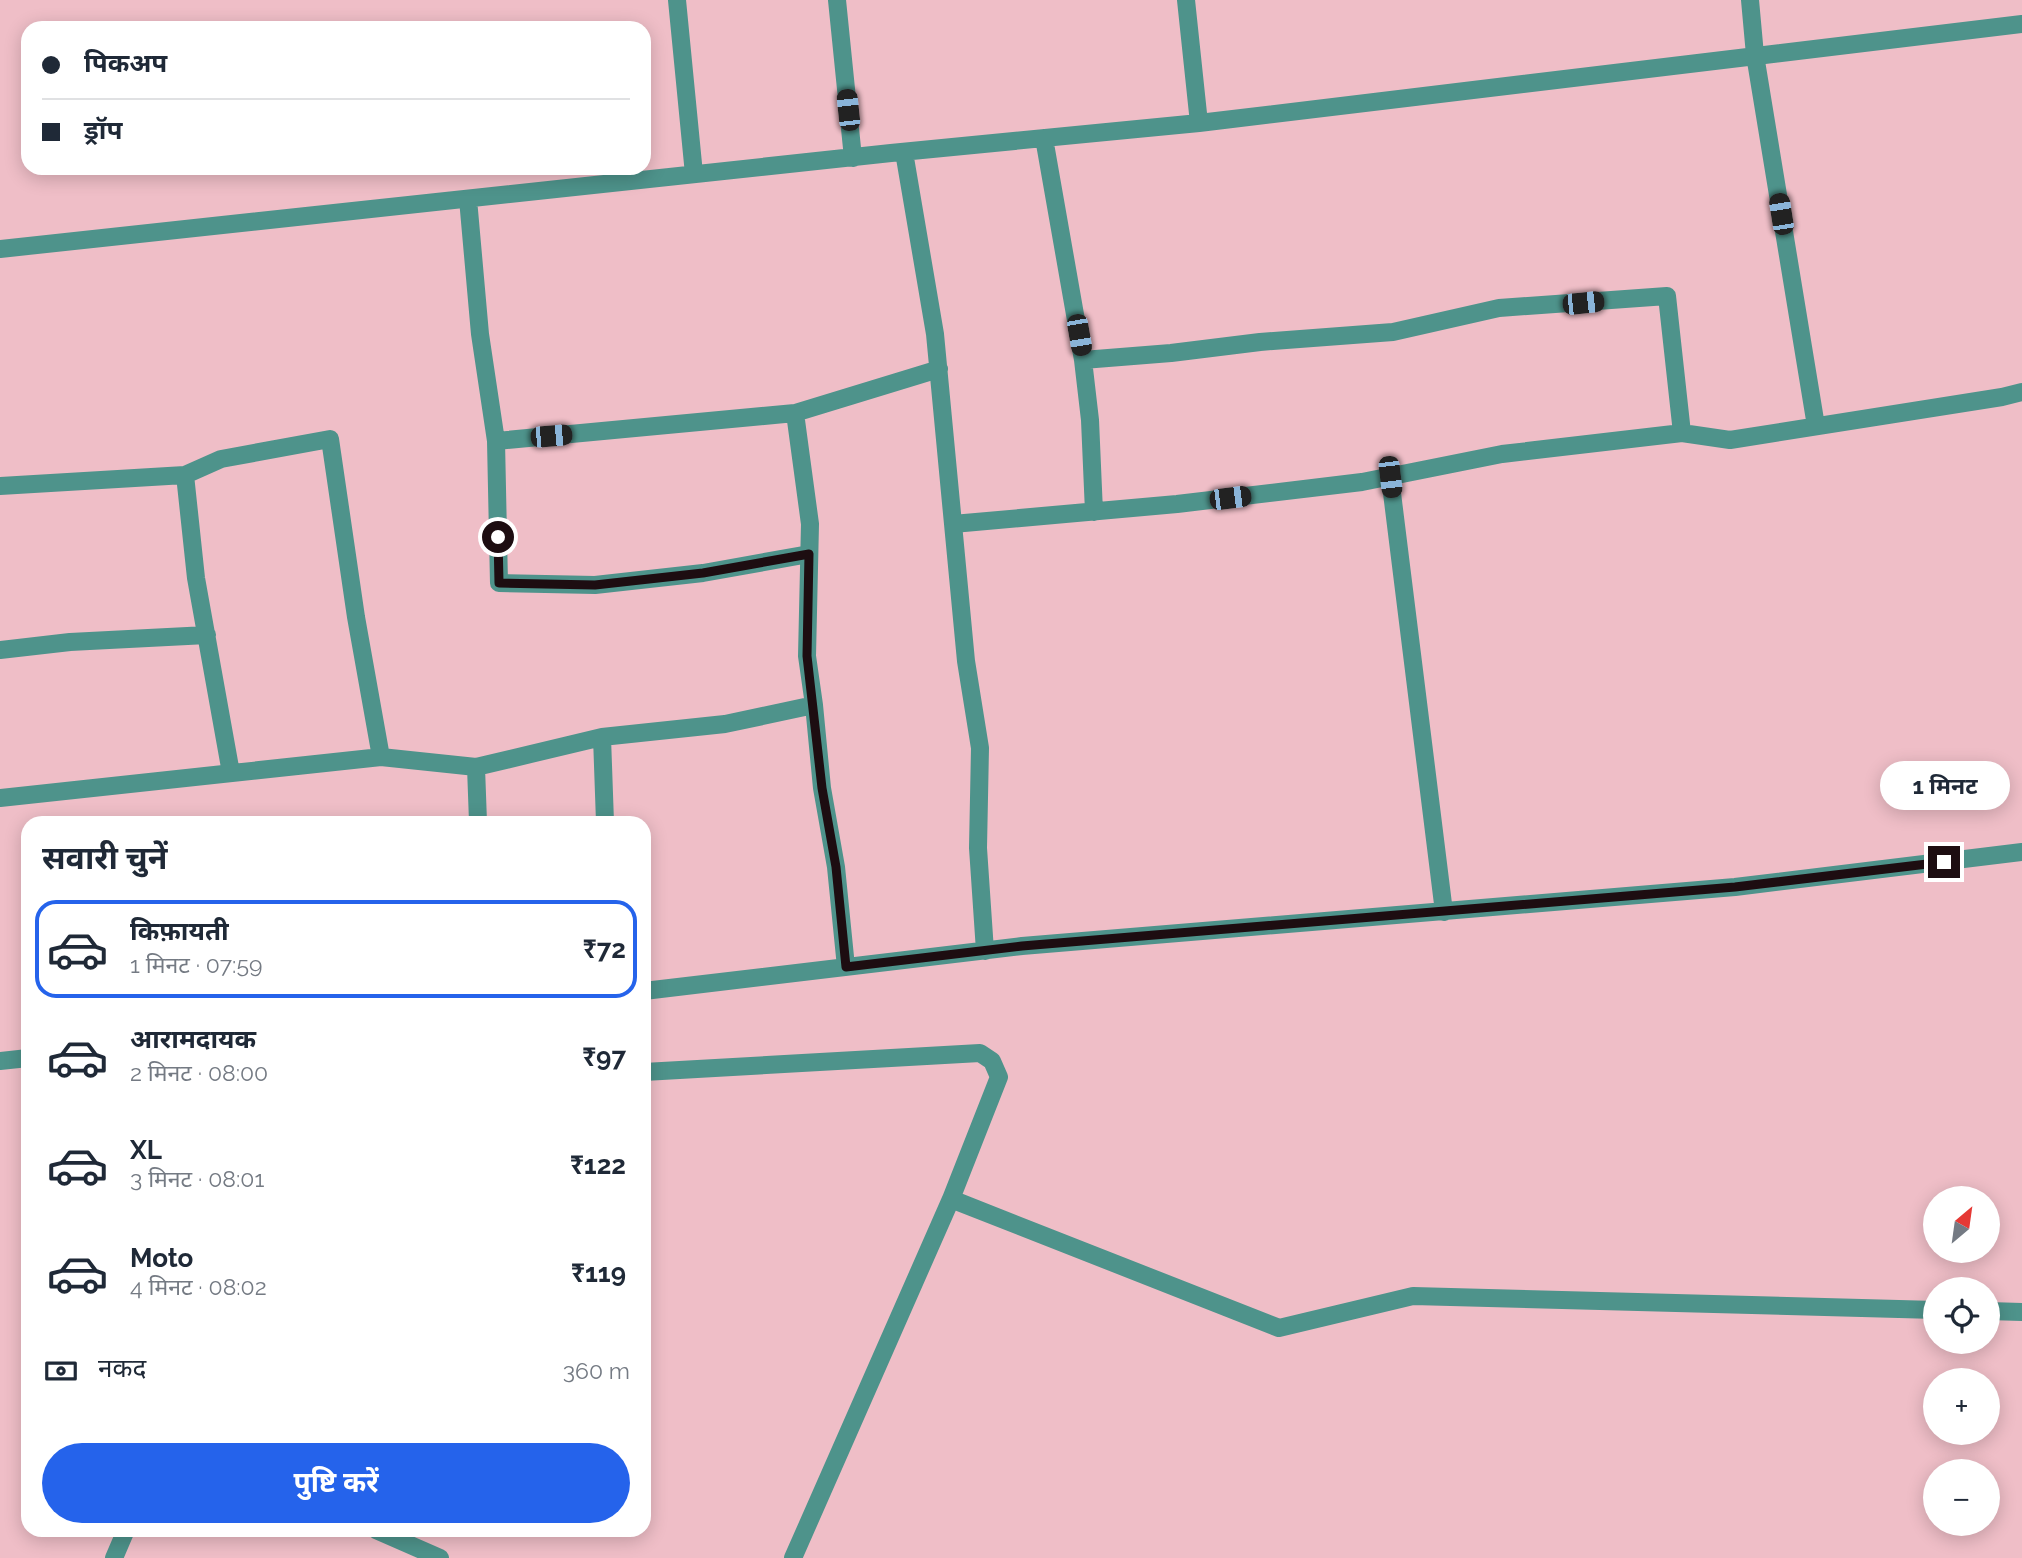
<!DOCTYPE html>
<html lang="hi">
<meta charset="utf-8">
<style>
body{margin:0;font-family:Raleway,"Noto Sans Devanagari",sans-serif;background:#f6f6f7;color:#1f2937;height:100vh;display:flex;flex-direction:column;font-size:26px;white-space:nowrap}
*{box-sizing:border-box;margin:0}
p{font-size:23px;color:#747a83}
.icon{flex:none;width:38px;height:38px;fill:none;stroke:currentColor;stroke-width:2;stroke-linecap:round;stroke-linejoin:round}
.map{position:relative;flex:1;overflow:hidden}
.side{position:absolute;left:21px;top:816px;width:630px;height:721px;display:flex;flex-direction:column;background:#fff;border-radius:21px;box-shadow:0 4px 18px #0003}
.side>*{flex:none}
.top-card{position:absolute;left:21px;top:21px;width:630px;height:154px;border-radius:21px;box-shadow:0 4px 18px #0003;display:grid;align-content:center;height:154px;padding:0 21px;background:#fff}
.needle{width:46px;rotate:29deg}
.tools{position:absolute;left:1923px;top:1186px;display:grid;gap:14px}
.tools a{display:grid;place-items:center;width:77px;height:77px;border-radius:50%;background:#fff;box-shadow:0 4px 18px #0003;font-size:35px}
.end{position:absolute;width:32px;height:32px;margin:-16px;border:9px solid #1d0d11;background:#fff;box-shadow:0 0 0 4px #fff}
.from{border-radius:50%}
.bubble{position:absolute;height:49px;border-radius:24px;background:#fff;box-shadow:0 4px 18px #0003;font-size:23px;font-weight:700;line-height:49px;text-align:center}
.car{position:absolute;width:21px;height:42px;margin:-21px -10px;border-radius:9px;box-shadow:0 0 5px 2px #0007;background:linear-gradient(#222 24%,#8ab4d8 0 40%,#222 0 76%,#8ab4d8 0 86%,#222 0)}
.top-card b{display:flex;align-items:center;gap:24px;height:66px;font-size:26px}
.top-card b+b{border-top:2px solid #e0e1e3}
.top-card i{width:18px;height:18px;background:#1f2937}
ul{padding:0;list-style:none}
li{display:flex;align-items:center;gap:21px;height:98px;margin:0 14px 10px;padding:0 7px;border:4px solid transparent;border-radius:21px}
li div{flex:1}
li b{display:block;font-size:26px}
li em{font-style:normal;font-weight:700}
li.active{border-color:#2563eb}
li>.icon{width:63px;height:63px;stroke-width:1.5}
h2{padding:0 21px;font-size:32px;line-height:84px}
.pay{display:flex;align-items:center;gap:18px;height:77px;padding:0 21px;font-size:26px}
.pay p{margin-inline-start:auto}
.action{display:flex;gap:14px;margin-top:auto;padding:14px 21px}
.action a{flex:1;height:80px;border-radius:42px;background:#2563eb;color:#fff;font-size:28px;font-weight:700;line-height:80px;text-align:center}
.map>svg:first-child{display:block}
</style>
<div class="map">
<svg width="2022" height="1558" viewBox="0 0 2022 1558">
<rect width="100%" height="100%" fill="#efbec7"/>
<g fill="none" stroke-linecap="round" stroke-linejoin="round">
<!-- lane -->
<path stroke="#4e938b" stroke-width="18" d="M644,1072l336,-19 12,8 7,16 -48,122
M1988,1311l34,1
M376,1530l64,28
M114,1558l12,-28
M793,1558l158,-359 328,129 134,-32 523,14"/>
<!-- street -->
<path stroke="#4e938b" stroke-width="18" d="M677,0l17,174
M837,0l16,158
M1186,0l13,123
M1750,0l5,55 61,371
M1044,138l39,222
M904,152l31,182 31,327 14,87 -2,100 7,103
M468,199l12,135 16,107 3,142 96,2 108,-12 106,-19
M0,249l891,-96 308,-30 823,-99
M496,441l299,-28
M1390,477l54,435
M0,486l185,-11
M1094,512l-4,-92 -7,-60 88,-7 89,-11 133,-10 106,-24 168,-12 15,137
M953,524l224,-20 185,-22 140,-28 180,-21 48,7 272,-43 20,-5
M0,650l70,-8 137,-7
M814,705l-7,-49 3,-132 -15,-111 144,-44
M602,737l3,85
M476,767l2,55
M231,773l-35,-195 -11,-103 36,-16 109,-20 26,178 25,140
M0,798l381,-41 95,10 126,-30 123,-13 89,-19 8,83 14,79 10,100
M644,991l378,-45 713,-59 287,-35
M0,1061l28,-3"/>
</g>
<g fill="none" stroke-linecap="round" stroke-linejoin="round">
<!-- route -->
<path stroke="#1d0d11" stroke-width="9" d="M498,537l1,46 96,2 108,-12 106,-19 -2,102 15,132 14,79 10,100 176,-21 713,-59 209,-25"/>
</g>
</svg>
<div class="tools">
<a><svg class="needle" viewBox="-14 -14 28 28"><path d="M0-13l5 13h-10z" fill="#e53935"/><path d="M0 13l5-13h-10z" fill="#747a83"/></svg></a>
<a><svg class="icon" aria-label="locate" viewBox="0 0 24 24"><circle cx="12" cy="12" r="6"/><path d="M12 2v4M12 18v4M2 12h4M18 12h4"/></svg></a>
<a>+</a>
<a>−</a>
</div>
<i class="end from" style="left:498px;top:537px"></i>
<i class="end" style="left:1944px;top:862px"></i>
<div class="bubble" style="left:1880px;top:761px;width:130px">1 मिनट</div>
<i class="car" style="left:848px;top:110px;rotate:354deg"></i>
<i class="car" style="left:1781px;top:214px;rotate:351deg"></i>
<i class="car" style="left:1583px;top:303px;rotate:84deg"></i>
<i class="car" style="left:1079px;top:335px;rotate:170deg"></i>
<i class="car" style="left:551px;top:436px;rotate:85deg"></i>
<i class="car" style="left:1390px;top:477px;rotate:173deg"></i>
<i class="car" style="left:1230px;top:498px;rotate:83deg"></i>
<div class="top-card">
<b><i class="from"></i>पिकअप</b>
<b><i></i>ड्रॉप</b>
</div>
<section class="side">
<h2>सवारी चुनें</h2>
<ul>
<li class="active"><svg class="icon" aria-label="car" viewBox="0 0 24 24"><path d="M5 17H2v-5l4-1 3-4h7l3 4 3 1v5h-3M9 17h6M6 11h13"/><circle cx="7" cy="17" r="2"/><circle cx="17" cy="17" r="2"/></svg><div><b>किफ़ायती</b><p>1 मिनट · 07:59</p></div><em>₹72</em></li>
<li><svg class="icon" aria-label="car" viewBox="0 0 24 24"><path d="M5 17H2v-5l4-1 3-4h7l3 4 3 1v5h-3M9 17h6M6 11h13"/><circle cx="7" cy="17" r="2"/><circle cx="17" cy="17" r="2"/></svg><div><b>आरामदायक</b><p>2 मिनट · 08:00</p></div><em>₹97</em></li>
<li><svg class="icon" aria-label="car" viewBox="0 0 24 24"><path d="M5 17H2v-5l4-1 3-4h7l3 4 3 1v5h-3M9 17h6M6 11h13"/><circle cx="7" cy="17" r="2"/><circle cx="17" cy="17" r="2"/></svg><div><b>XL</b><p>3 मिनट · 08:01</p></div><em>₹122</em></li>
<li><svg class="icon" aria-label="car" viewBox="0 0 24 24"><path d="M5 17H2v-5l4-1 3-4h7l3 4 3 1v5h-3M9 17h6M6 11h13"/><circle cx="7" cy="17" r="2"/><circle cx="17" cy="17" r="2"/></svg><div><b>Moto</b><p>4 मिनट · 08:02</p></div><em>₹119</em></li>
</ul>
<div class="pay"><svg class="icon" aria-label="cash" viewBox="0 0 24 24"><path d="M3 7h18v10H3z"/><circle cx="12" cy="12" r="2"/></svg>नकद<p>360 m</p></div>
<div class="action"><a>पुष्टि करें</a></div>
</section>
</div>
